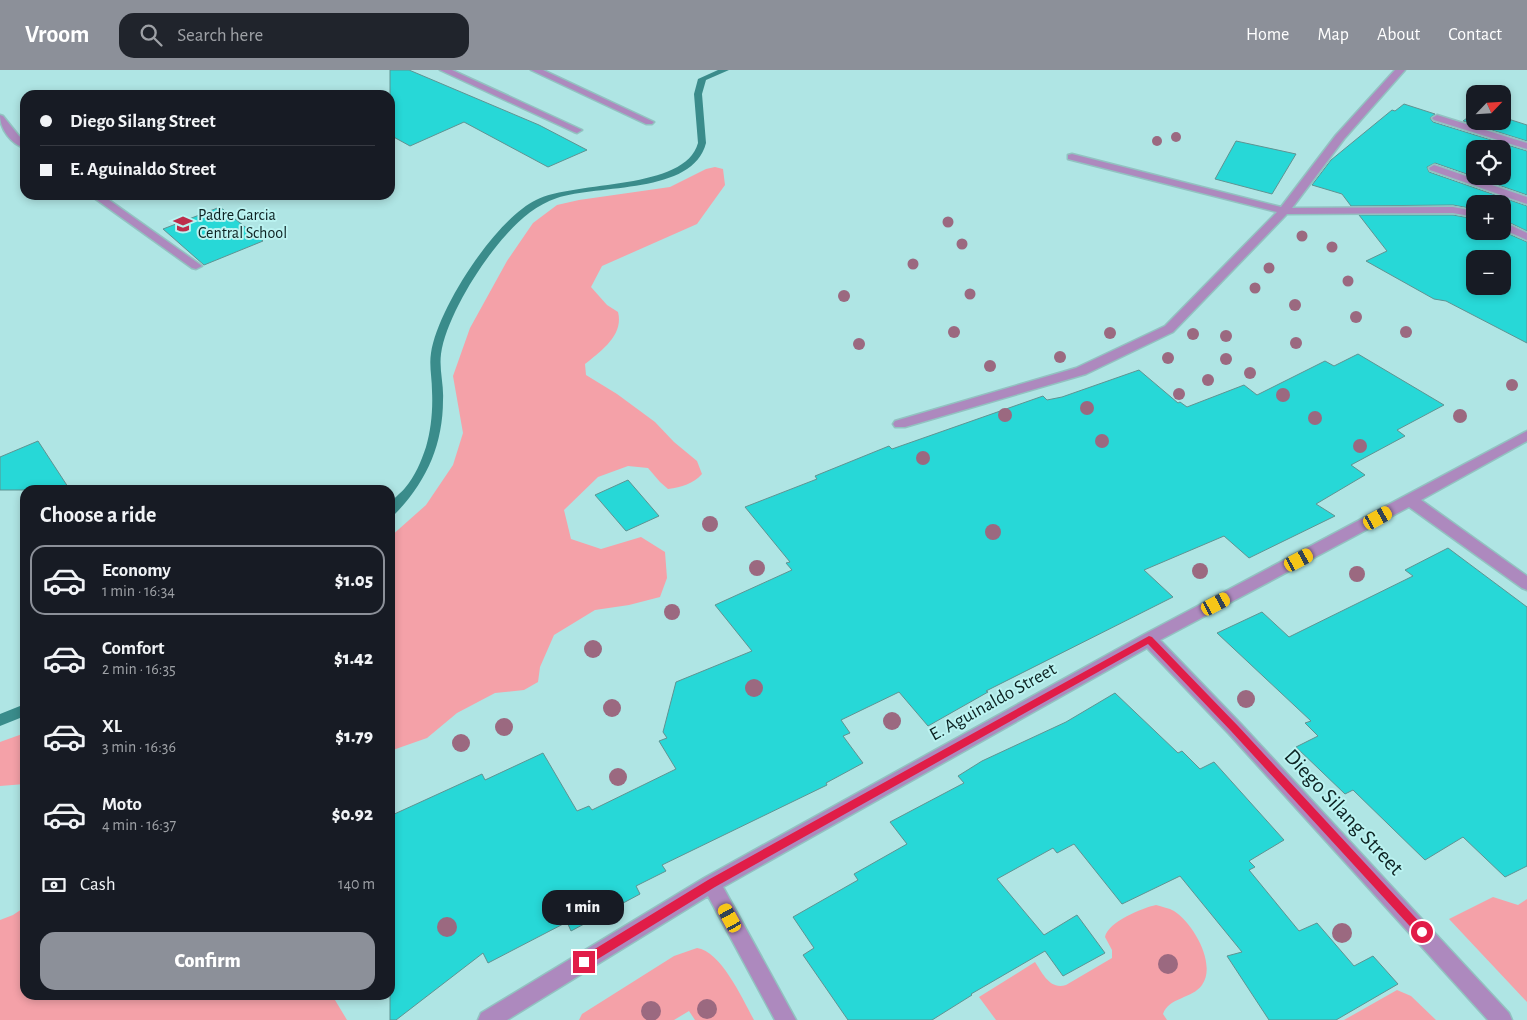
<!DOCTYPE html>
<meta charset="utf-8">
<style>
body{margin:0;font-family:"Alegreya Sans",sans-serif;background:#20242c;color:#f1f3f6;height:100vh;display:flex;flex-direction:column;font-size:19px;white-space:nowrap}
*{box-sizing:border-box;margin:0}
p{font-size:16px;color:#9ea1a6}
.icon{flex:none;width:28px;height:28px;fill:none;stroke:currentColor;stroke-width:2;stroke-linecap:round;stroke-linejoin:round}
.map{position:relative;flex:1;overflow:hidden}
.details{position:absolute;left:20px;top:415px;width:375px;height:515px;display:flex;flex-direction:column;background:#171b24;border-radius:15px;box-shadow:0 2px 8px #0003}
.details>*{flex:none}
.banner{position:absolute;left:20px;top:20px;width:375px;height:110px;border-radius:15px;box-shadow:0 2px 8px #0003;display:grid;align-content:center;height:110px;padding:0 20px;background:#171b24}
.needle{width:32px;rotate:65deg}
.controls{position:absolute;left:1466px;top:15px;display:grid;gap:10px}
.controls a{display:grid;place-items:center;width:45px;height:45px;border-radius:10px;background:#171b24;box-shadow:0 2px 8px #0003;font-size:25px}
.end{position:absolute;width:22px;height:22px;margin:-11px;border:6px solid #e11d48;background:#fff;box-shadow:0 0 0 2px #fff}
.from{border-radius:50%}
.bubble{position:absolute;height:35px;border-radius:15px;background:#171b24;box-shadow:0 2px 8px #0003;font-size:16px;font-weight:800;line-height:35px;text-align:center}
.car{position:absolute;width:15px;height:30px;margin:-15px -8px;border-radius:6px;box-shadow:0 0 4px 1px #0007;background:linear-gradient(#f5c518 24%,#345 0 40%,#f5c518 0 76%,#345 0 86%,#f5c518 0)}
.banner b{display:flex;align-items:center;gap:18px;height:48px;font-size:19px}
.banner b+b{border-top:1px solid #363941}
.banner i{width:12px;height:12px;background:#f1f3f6}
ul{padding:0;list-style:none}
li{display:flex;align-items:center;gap:15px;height:70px;margin:0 10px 8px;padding:0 10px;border:2px solid transparent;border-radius:15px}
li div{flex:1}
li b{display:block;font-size:19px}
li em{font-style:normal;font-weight:800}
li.selected{border-color:#8c9099}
li>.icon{width:45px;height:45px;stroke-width:1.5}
h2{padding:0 20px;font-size:22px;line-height:60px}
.pay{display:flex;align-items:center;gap:12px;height:55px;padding:0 20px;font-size:19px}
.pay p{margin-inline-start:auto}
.cta{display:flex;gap:10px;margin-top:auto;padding:10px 20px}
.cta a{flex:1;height:58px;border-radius:15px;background:#8c9099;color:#fff;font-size:20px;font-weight:800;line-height:58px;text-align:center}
header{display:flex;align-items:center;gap:30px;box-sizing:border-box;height:70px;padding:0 25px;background:#8c9099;color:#fff}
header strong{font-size:24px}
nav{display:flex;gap:28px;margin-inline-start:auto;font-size:18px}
.search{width:350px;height:45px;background:#20242c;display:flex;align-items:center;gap:12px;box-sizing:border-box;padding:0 18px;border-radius:15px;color:#9ea1a6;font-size:19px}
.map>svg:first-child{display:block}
</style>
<header>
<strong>Vroom</strong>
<div class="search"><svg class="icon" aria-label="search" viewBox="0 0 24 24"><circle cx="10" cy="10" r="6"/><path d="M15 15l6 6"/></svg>Search here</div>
<nav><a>Home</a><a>Map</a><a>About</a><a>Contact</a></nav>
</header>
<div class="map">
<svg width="1527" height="950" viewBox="0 0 1527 950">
<rect width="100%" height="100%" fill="#afe5e4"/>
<!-- green -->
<path fill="#f4a1a8" d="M715,97l8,2 2,16 -28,39 -95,42 -11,21 16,18 11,7c6,23 -17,39 -33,52l1,11 31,19 38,28 19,20 23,19 5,13c-9,10 -20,13 -34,15l-8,-7 -12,-14 -20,-2 -30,11 -34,33 7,29 30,10 40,-12 24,15 2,26 -7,19 -31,8 -34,5 -41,25 -14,32 -2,15 -14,8 -29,3 -38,20 -30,25 -37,13v-214l36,-32 27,-40 10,-32 -10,-57 17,-48 37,-67 26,-38 24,-18 22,-5 91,-13 36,-18z
M25,663v51l-25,2v-44z
M1493,827l25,8 9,-6v103l-78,-83z
M1156,835c6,2 13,3 18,6 19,12 43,53 28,74 -10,14 -33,12 -39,29l4,6h-171l-17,-23 56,-35c8,12 15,28 31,23l46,-27v-8l-7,-13c3,-15 37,-29 51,-32z
M25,837v88h307l15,25h-347v-100l13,-5z
M697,878c24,3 46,52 57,72h-59l-6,-9 -15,9h-95l3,-6 92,-58z
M1397,920l14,6 25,24h-92z"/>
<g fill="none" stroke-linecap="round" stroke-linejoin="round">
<!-- stream -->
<path fill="#3a8c8b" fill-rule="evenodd" d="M718,0h11l-23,10 -4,14 4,49c-13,52 -108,41 -149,55 -21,7 -37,21 -51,37 -25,27 -60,83 -65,119 -2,16 3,31 2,46 0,45 -17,83 -49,115l-4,1c0,-3 -1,-9 0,-11 2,-6 11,-12 15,-17 10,-12 16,-26 21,-41 5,-17 7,-37 6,-56 0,-13 -3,-25 -1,-38 7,-45 64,-133 105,-153 40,-20 149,-9 162,-57l-4,-49 4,-15z
M25,634v12l-25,10v-12z"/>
</g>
<!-- building -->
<path fill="#27d8d7" stroke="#5f9392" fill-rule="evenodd" d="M390,0h19l130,55 48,25 -39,17 -84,-45 -54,24 -20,-11z
M1404,34l31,10 -5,4 3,4 94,29v44l-92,-32 -8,4 2,5 98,34v25l-25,-12v-15h-27v5l-22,-4 -102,1 -9,-12 -30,-9 19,-25 61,-50 3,1zM1475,79h27v27h-27z
M1475,42v9h27v-4l25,8v16l-64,-20z
M1236,71l60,13 -24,40 -57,-15z
M220,137l43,34 -59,24 -41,-36z
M1359,145h94l22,4v12h27l25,11v101l-81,-42 -12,-2 -68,-38 21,-10zM1475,189h27v27h-27z
M1358,284l86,51 -47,25 8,6 -54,29 14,10 -49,29 19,12 -86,42 -25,-22 -80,34 29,27 -187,94 2,1 -60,34 -29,-34 -58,28 9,13 -7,3 20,27 -37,20 1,2 -165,80 4,6 -30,15 4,8 -69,37 -4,-9 -79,41 -5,-10 -87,67h-6v-204l92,-42 3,6 58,-27 34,58 12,-5 3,4 84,-41 -17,-28 8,-3 -4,-6 13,-50 76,-31 -37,-46 77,-35 -6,-7 4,-1 -45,-55 72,-28 -2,-3 74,-30 3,3 151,-53 4,4 15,-3 77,-27 39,33 2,-1 7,5 57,-22 13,10 68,-34 9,5z
M38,371l32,49h-70v-33z
M628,410l31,36 -33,15 -31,-36z
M1448,478l79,59v259l-22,11 -42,-40 -38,23 -72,-70 -8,4 -49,-47 22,-11 -13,-13 6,-2 -94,-88 45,-21 27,25 124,-61 -8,-6z
M1115,623l63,60 4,-2 18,18 14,-7 70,78 -35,21 6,6 -6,3 50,61 18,-8 37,43 19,-10 25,28 -62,36h-67l-42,-64 15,-4 -62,-76 -58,28 -48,-60 -17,9 -4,-5 -56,31 47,56 33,-20 28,38 -42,23 -18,-25 -74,43 1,1 -40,25h-84l-45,-65 11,-7 -21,-31 65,-37 -4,-6 53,-30 -17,-22 74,-39 -6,-7 24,-15 84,-39z"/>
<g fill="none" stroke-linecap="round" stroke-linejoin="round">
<!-- minor casing -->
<g stroke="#92c2c1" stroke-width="3">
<path id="minor" d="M440,0h12l130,60 -5,3 -3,-1z
M531,0h12l111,52 -2,2h-6z
M1395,0h10l-61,69 -52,69 161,-1 22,4v6l-22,-4 -166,1 -114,118 -87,42 -181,53h-10l-2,-3 2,-3 181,-53 89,-42 112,-114 -209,-53v-4l4,-1 209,53 55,-72z
M0,45l3,1 16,20 6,4v8c-14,-4 -25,-19 -25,-33z
M1437,45l90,28v6l-93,-29 -2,-2z
M1434,95l93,32v7l-97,-34 -1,-2z
M90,125h12l100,71 -6,3 -4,-1z
M1502,151l25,12v7l-25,-11z
M1527,361v10l-106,59 106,76v14l-5,-2 -113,-81 -249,133 81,84 268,289 3,7h-24l-259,-286 -82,-86 -424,239 73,133h-21l-67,-124 -201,124h-29l3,-7 223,-135 439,-243z"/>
</g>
<!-- minor -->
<use href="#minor" fill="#ad89be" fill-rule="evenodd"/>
</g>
<!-- trees -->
<g fill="#9b6980">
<circle cx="1176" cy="67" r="5"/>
<circle cx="1157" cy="71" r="5"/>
<circle cx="948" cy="152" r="5.5"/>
<circle cx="1302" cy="166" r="5.5"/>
<circle cx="962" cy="174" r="5.5"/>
<circle cx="1332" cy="177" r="5.5"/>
<circle cx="913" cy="194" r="5.5"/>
<circle cx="1269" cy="198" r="5.5"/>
<circle cx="1348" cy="211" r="5.5"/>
<circle cx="1255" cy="218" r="5.5"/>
<circle cx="970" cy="224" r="5.5"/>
<circle cx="844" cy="226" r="6"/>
<circle cx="1295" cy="235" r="6"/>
<circle cx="1356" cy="247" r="6"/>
<circle cx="954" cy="262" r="6"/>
<circle cx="1406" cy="262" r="6"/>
<circle cx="1110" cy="263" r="6"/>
<circle cx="1193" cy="264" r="6"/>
<circle cx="1226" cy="266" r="6"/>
<circle cx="1296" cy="273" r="6"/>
<circle cx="859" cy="274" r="6"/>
<circle cx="1060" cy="287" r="6"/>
<circle cx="1168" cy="288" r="6"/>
<circle cx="1226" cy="289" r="6"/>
<circle cx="990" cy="296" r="6"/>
<circle cx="1250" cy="303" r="6"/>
<circle cx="1208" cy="310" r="6"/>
<circle cx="1512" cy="315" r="6"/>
<circle cx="1179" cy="324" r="6"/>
<circle cx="1283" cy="325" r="7"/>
<circle cx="1087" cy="338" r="7"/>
<circle cx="1005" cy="345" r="7"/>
<circle cx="1460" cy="346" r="7"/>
<circle cx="1315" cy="348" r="7"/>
<circle cx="1102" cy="371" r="7"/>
<circle cx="1360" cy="376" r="7"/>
<circle cx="923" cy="388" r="7"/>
<circle cx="710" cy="454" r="8"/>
<circle cx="993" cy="462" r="8"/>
<circle cx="757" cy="498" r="8"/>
<circle cx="1200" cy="501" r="8"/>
<circle cx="1357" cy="504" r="8"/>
<circle cx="672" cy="542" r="8"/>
<circle cx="593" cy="579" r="9"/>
<circle cx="754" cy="618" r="9"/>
<circle cx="1246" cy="629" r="9"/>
<circle cx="612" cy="638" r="9"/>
<circle cx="892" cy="651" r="9"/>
<circle cx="504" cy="657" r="9"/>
<circle cx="461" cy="673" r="9"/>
<circle cx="618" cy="707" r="9"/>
<circle cx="447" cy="857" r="10"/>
<circle cx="1342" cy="863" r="10"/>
<circle cx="1168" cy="894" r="10"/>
<circle cx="707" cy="939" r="10"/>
<circle cx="651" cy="941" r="10"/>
</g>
<!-- route -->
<path fill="#e11d48" d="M1149,566l3,1 86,89 187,202 2,4 -2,3h-7l-187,-204 -83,-87 -433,243 -127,78 -4,2 -4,-2 -2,-3 2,-4 128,-78z"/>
<!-- icons -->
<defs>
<g id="school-bare" transform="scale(1.5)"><path d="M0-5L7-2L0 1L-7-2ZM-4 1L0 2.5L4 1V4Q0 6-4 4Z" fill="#bd2d4c" stroke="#bbf3f1" stroke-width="2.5" paint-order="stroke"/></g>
</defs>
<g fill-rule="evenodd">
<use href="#school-bare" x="183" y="154"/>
</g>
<g text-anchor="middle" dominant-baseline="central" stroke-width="4" stroke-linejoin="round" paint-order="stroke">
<!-- far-poi labels -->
<g font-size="16" fill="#0c2222" stroke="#bbf3f1" text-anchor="start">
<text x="198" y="145">Padre Garcia<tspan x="198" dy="18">Central School</tspan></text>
</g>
<!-- street labels -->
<g font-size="19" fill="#0c2222" stroke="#bbf3f1">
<text transform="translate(993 632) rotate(-29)">E. Aguinaldo Street</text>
</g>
<!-- near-street labels -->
<g font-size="22" fill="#0c2222" stroke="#bbf3f1">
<text transform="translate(1344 742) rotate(47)">Diego Silang Street</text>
</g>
</g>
</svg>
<div class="controls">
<a><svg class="needle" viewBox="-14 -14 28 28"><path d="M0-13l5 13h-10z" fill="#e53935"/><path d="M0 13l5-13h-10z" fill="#9ea1a6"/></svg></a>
<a><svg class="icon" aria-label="locate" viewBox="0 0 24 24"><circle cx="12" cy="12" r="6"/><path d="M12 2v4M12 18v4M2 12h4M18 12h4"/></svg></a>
<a>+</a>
<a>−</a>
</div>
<i class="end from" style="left:1422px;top:862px"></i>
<i class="end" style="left:584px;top:892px"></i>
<div class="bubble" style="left:542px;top:820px;width:82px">1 min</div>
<i class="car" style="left:1378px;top:448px;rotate:61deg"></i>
<i class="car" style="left:1299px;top:490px;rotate:62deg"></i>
<i class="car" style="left:1216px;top:534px;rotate:62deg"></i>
<i class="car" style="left:730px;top:848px;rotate:331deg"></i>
<div class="banner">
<b><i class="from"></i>Diego Silang Street</b>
<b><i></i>E. Aguinaldo Street</b>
</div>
<section class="details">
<h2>Choose a ride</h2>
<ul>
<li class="selected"><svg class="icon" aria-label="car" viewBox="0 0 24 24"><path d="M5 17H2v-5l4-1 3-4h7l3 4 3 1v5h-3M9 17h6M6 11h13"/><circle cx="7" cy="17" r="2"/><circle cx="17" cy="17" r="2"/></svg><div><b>Economy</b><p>1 min · 16:34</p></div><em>$1.05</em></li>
<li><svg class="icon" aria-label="car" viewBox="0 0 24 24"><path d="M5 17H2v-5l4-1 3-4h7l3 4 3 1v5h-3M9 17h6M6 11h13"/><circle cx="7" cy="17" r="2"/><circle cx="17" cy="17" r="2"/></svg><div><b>Comfort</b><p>2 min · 16:35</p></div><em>$1.42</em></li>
<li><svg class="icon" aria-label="car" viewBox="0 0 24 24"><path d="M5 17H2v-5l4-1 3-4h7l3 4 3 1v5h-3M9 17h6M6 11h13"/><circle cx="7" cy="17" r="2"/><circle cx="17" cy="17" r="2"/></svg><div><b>XL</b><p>3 min · 16:36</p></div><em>$1.79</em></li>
<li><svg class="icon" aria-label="car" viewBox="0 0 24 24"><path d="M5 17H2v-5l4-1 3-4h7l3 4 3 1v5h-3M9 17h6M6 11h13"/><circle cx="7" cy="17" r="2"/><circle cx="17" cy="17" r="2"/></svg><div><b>Moto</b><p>4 min · 16:37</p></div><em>$0.92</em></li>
</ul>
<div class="pay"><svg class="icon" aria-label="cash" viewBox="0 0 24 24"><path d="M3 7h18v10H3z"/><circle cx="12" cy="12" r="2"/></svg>Cash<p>140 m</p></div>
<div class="cta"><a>Confirm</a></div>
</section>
</div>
